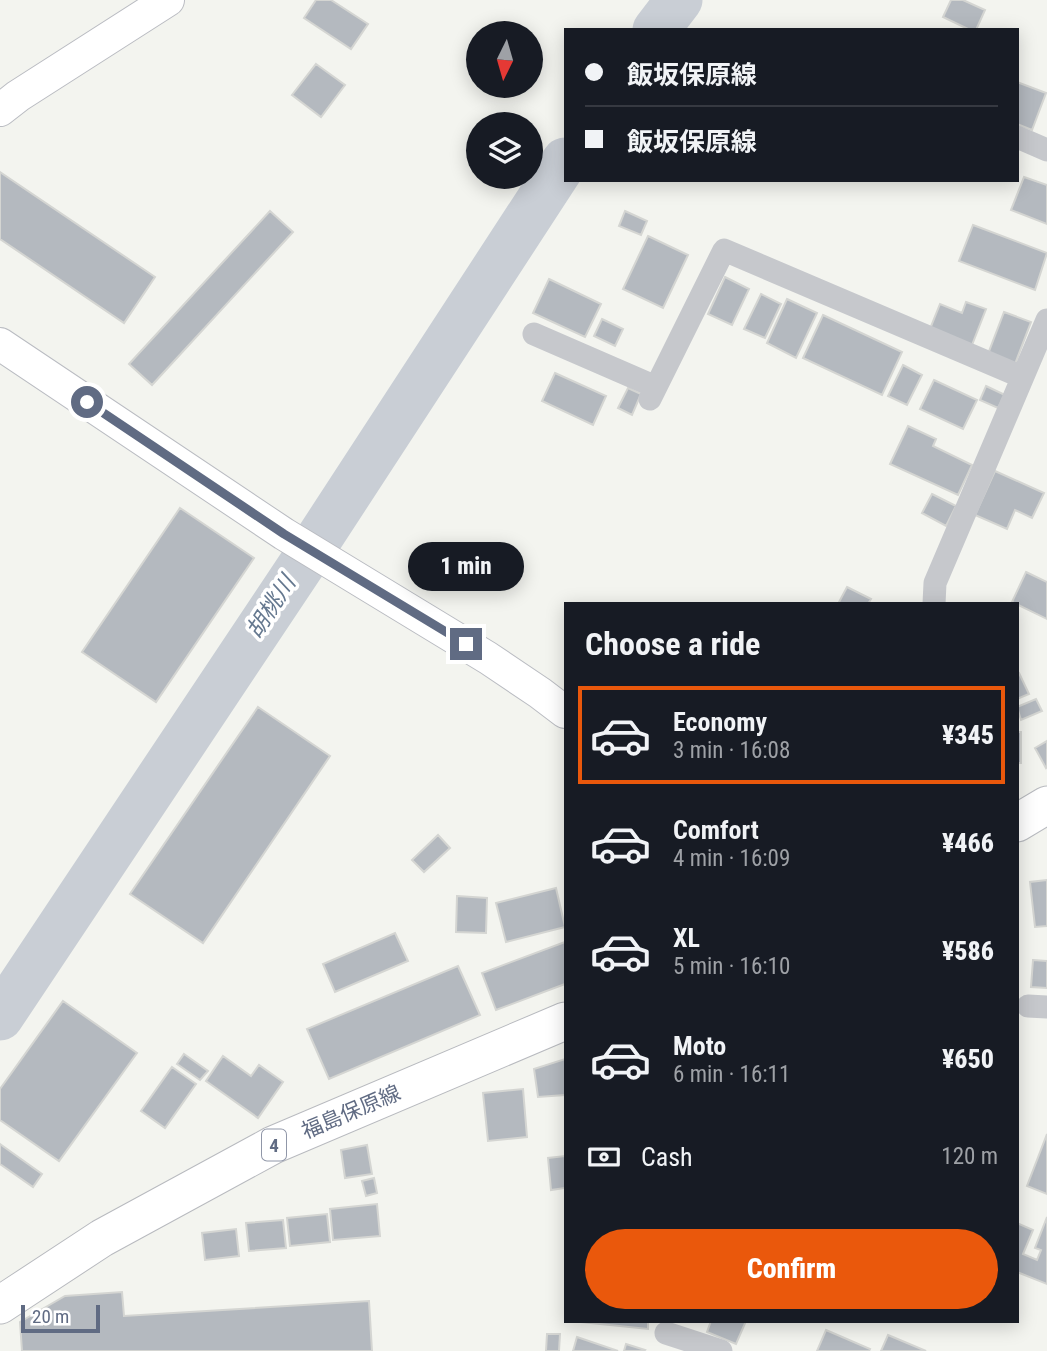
<!DOCTYPE html>
<meta charset="utf-8">
<style>
body{margin:0;font-family:"Roboto Condensed","Noto Sans JP",sans-serif;background:#20242c;color:#f1f3f6;height:100vh;display:flex;flex-direction:column;font-size:26px;white-space:nowrap}
*{box-sizing:border-box;margin:0}
p{font-size:23px;color:#9ea1a6}
.icon{flex:none;width:38px;height:38px;fill:none;stroke:currentColor;stroke-width:2;stroke-linecap:round;stroke-linejoin:round}
.map{position:relative;flex:1;overflow:hidden}
.drawer{position:absolute;left:564px;top:602px;width:455px;height:721px;display:flex;flex-direction:column;background:#171b24;border-radius:0px;box-shadow:0 4px 18px #0003}
.drawer>*{flex:none}
.hud{position:absolute;left:564px;top:28px;width:455px;height:154px;border-radius:0px;box-shadow:0 4px 18px #0003;display:grid;align-content:center;height:154px;padding:0 21px;background:#171b24}
.needle{width:46px;rotate:185deg}
.fabs{position:absolute;left:466px;top:21px;display:grid;gap:14px}
.fabs a{display:grid;place-items:center;width:77px;height:77px;border-radius:50%;background:#171b24;box-shadow:0 4px 18px #0003;font-size:35px}
.scale{position:absolute;left:21px;bottom:18px;width:79px;box-sizing:border-box;padding-left:7px;border:4px solid #606b83;border-top:0;font-size:19px;line-height:24px;white-space:nowrap;color:#606b83;-webkit-text-stroke:5px #fff;paint-order:stroke}
.end{position:absolute;width:32px;height:32px;margin:-16px;border:9px solid #606b83;background:#fff;box-shadow:0 0 0 4px #fff}
.from{border-radius:50%}
.bubble{position:absolute;height:49px;border-radius:24px;background:#171b24;box-shadow:0 4px 18px #0003;font-size:23px;font-weight:800;line-height:49px;text-align:center}
.hud b{display:flex;align-items:center;gap:24px;height:66px;font-size:26px}
.hud b+b{border-top:2px solid #363941}
.hud i{width:18px;height:18px;background:#f1f3f6}
ul{padding:0;list-style:none}
li{display:flex;align-items:center;gap:21px;height:98px;margin:0 14px 10px;padding:0 7px;border:4px solid transparent;border-radius:0px}
li div{flex:1}
li b{display:block;font-size:26px}
li em{font-style:normal;font-weight:800}
li.current{border-color:#ea580c}
li>.icon{width:63px;height:63px;stroke-width:1.5}
h2{padding:0 21px;font-size:32px;line-height:84px}
.pay{display:flex;align-items:center;gap:18px;height:77px;padding:0 21px;font-size:26px}
.pay p{margin-inline-start:auto}
.button{display:flex;gap:14px;margin-top:auto;padding:14px 21px}
.button a{flex:1;height:80px;border-radius:42px;background:#ea580c;color:#fff;font-size:28px;font-weight:800;line-height:80px;text-align:center}
.map>svg:first-child{display:block}
</style>
<div class="map">
<svg width="1047" height="1351" viewBox="0 0 1047 1351">
<rect width="100%" height="100%" fill="#f3f4ef"/>
<g fill="none" stroke-linecap="round" stroke-linejoin="round">
<!-- river -->
<path stroke="#c9ced5" stroke-width="47" d="M656,30l23,-30
M0,1017l316,-474 249,-382"/>
</g>
<!-- building -->
<path fill="#b4b9bf" stroke="#d4d5d2" stroke-width="2" d="M316,0h15l37,24 -17,25 -47,-31z
M951,0h12l22,10 -9,20h-6l-27,-13z
M316,64l29,21 -24,32 -29,-22z
M1017,82l29,11 -14,37 -15,-6z
M0,172l155,105 -31,46 -124,-84z
M1024,177l23,8v39l-36,-14z
M270,211l23,21 -141,153 -23,-21z
M625,211l22,10 -6,14 -22,-9z
M973,225l74,28 -12,37 -76,-29z
M648,236l40,19 -25,53 -40,-19z
M725,277l24,12 -17,36 -24,-11z
M549,279l52,25 -16,33 -52,-24z
M761,294l20,10 -16,34 -21,-9z
M787,299l30,14 -21,45 -29,-15z
M966,302l20,7 -14,36 -42,-16 10,-25 22,9z
M1004,312l27,10 -16,42 -27,-10z
M823,315l79,37 -20,43 -79,-37z
M602,319l21,10 -8,17 -21,-10z
M903,365l19,10 -15,30 -19,-9z
M555,373l51,23 -13,29 -51,-24z
M934,380l43,20 -14,29 -43,-20z
M986,386l19,9 -7,13 -18,-8z
M628,388l13,6 -9,21 -14,-7z
M908,426l28,13 -3,7 39,19 -14,30 -68,-31z
M995,471l49,22 -12,25 -17,-8 -8,19 -32,-14z
M932,494l24,12 -10,20 -24,-13z
M180,508l74,50 -98,144 -74,-50z
M1026,572l21,10v37l-35,-17z
M847,587l24,12 -3,5h-30z
M1019,673l10,21 -12,5v-25z
M1036,699l6,12 -21,9 -4,-13z
M258,707l72,49 -127,187 -73,-49z
M1017,732h4v31h-4z
M1047,741v26l-1,1 -11,-20z
M438,835l12,13 -26,24 -12,-12z
M1047,880v46l-12,1 -5,-45z
M556,888l9,39 -59,15 -10,-39z
M457,896l30,2 -1,35 -30,-1z
M395,933l13,28 -73,31 -12,-28z
M565,942v42l-69,26 -14,-37z
M1033,960l14,1v27l-16,-1z
M458,966l22,49 -151,64 -22,-50z
M63,1001l74,52 -78,108 -59,-41v-31z
M184,1054l24,17 -8,9 -23,-16z
M223,1056l28,20 8,-11 24,17 -25,36 -52,-37z
M565,1059v36l-27,2 -4,-28z
M172,1067l24,17 -31,44 -24,-17z
M523,1089l4,48 -39,4 -5,-48z
M1047,1134v60l-20,-8z
M0,1144l42,30 -9,13 -33,-23z
M367,1145l5,29 -27,4 -4,-28z
M565,1156v32l-14,2 -3,-32z
M374,1178l3,15 -11,3 -4,-15z
M377,1204l3,32 -47,4 -3,-31z
M327,1214l3,28 -40,4 -3,-28z
M1047,1217v67l-30,-12v-49l16,7 -10,24 14,6 4,-10 -6,-2z
M283,1220l3,28 -37,3 -3,-28z
M236,1229l3,27 -34,4 -3,-27z
M122,1292l2,24 245,-15 3,50h-350l-2,-29 45,-26z
M571,1321h77v8z
M711,1321h35l-10,23 -29,-12z
M826,1330l44,19 -1,2h-52z
M547,1334h13l-1,17h-13z
M888,1335l38,16h-45z
M577,1337l41,14h-45z
M626,1344l19,6 -1,1h-20z"/>
<g fill="none" stroke-linecap="round" stroke-linejoin="round">
<!-- secondary casing -->
<g stroke="#babcc2" stroke-width="34">
<path id="secondary" d="M0,110l18,-14 150,-96
M0,344l284,190 204,124 52,35 25,19"/>
</g>
<!-- primary casing -->
<g stroke="#b8babf" stroke-width="39">
<path id="primary" d="M1017,823l30,-18
M0,1305l102,-67 171,-93 292,-124"/>
</g>
<!-- street -->
<path stroke="#c6c8cc" stroke-width="23" d="M1017,137l30,13
M534,334l122,53
M650,399l74,-149 298,127
M934,604l1,-21 112,-263
M1028,1006l19,1
M666,1333l55,18"/>
<!-- secondary -->
<use href="#secondary" stroke="#fff" stroke-width="32"/>
<!-- primary -->
<use href="#primary" stroke="#fff" stroke-width="37"/>
</g>
<g fill="none" stroke-linecap="round" stroke-linejoin="round">
<!-- route -->
<path stroke="#606b83" stroke-width="9" d="M87,402l197,132 182,110"/>
</g>
<g text-anchor="middle" dominant-baseline="central" stroke-width="7" stroke-linejoin="round" paint-order="stroke">
<!-- shield labels -->
<rect fill="#fff" stroke="#9097a8" stroke-width="2" x="262" y="1129.5" width="24" height="31" rx="5"/>
<g font-size="19" font-weight="bold" fill="#606b83">
<text x="274" y="1145">4</text>
</g>
<!-- street labels -->
<g font-size="21" fill="#606b83" stroke="#fff">
<text transform="translate(351 1112) rotate(-23)">福島保原線</text>
</g>
<!-- water labels -->
<g font-size="23" font-style="italic" fill="#65788f" stroke="#fff">
<text transform="translate(271 607) rotate(-57)">胡桃川</text>
</g>
</g>
</svg>
<div class="fabs">
<a><svg class="needle" viewBox="-14 -14 28 28"><path d="M0-13l5 13h-10z" fill="#e53935"/><path d="M0 13l5-13h-10z" fill="#9ea1a6"/></svg></a>
<a><svg class="icon" aria-label="layers" viewBox="0 0 24 24"><path d="M12 4l9 5-9 5-9-5zM3 14l9 5 9-5"/></svg></a>
</div>
<div class="scale">20 m</div>
<i class="end from" style="left:87px;top:402px"></i>
<i class="end" style="left:466px;top:644px"></i>
<div class="bubble" style="left:408px;top:542px;width:116px">1 min</div>
<div class="hud">
<b><i class="from"></i>飯坂保原線</b>
<b><i></i>飯坂保原線</b>
</div>
<section class="drawer">
<h2>Choose a ride</h2>
<ul>
<li class="current"><svg class="icon" aria-label="car" viewBox="0 0 24 24"><path d="M5 17H2v-5l4-1 3-4h7l3 4 3 1v5h-3M9 17h6M6 11h13"/><circle cx="7" cy="17" r="2"/><circle cx="17" cy="17" r="2"/></svg><div><b>Economy</b><p>3 min · 16:08</p></div><em>¥345</em></li>
<li><svg class="icon" aria-label="car" viewBox="0 0 24 24"><path d="M5 17H2v-5l4-1 3-4h7l3 4 3 1v5h-3M9 17h6M6 11h13"/><circle cx="7" cy="17" r="2"/><circle cx="17" cy="17" r="2"/></svg><div><b>Comfort</b><p>4 min · 16:09</p></div><em>¥466</em></li>
<li><svg class="icon" aria-label="car" viewBox="0 0 24 24"><path d="M5 17H2v-5l4-1 3-4h7l3 4 3 1v5h-3M9 17h6M6 11h13"/><circle cx="7" cy="17" r="2"/><circle cx="17" cy="17" r="2"/></svg><div><b>XL</b><p>5 min · 16:10</p></div><em>¥586</em></li>
<li><svg class="icon" aria-label="car" viewBox="0 0 24 24"><path d="M5 17H2v-5l4-1 3-4h7l3 4 3 1v5h-3M9 17h6M6 11h13"/><circle cx="7" cy="17" r="2"/><circle cx="17" cy="17" r="2"/></svg><div><b>Moto</b><p>6 min · 16:11</p></div><em>¥650</em></li>
</ul>
<div class="pay"><svg class="icon" aria-label="cash" viewBox="0 0 24 24"><path d="M3 7h18v10H3z"/><circle cx="12" cy="12" r="2"/></svg>Cash<p>120 m</p></div>
<div class="button"><a>Confirm</a></div>
</section>
</div>
